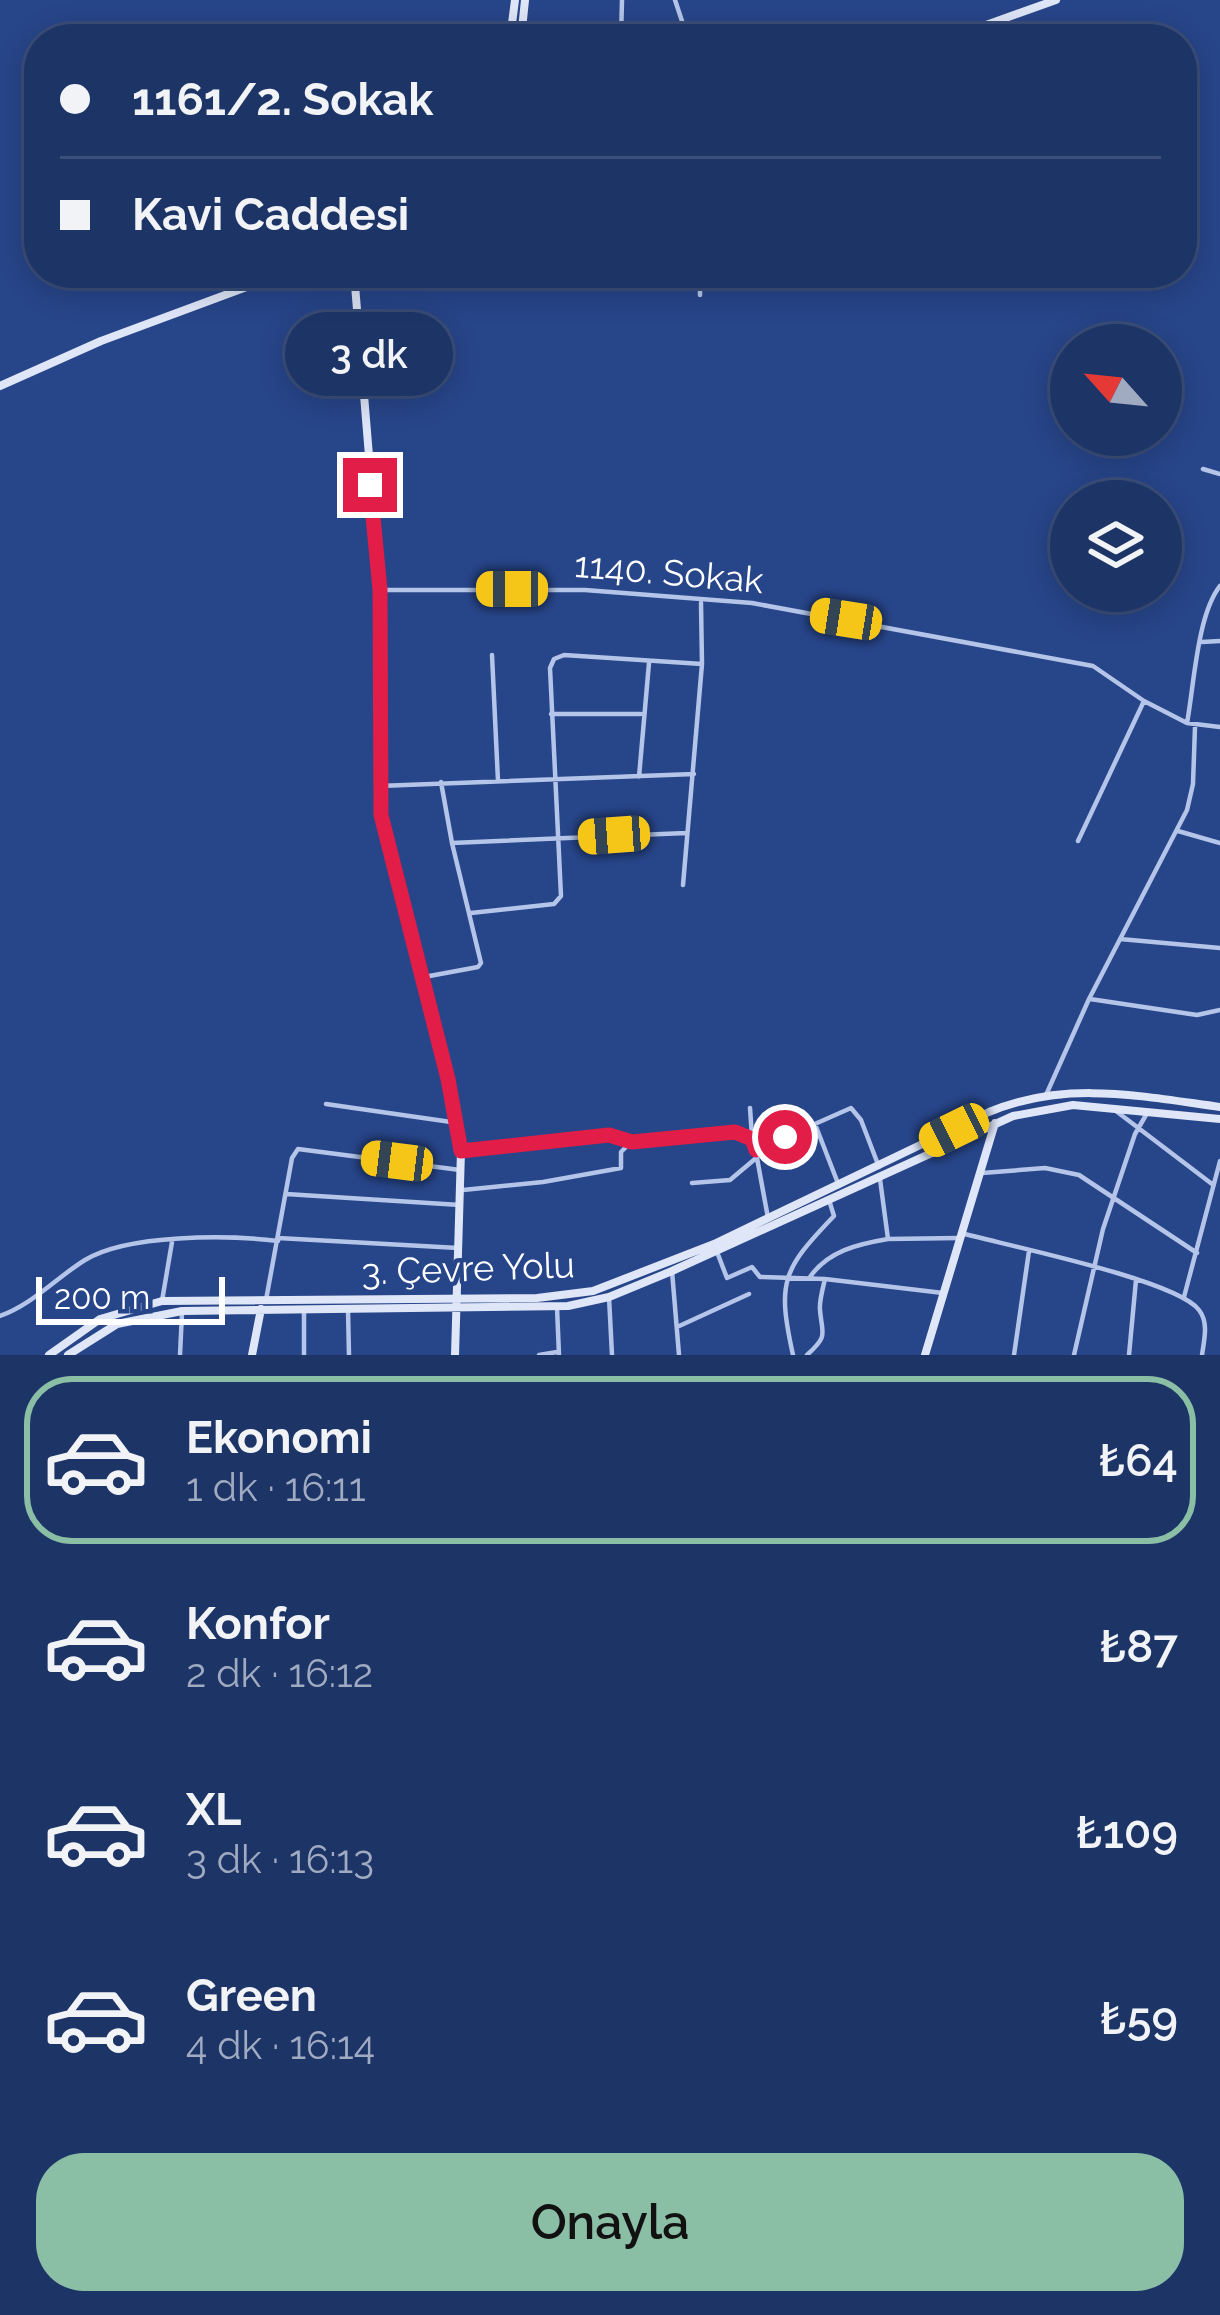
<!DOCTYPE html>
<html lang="tr">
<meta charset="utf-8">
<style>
body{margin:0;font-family:Raleway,sans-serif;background:#253c6d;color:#f1f3f6;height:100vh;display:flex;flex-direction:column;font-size:45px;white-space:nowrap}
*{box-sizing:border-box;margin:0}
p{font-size:39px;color:#a0aac0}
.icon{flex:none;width:66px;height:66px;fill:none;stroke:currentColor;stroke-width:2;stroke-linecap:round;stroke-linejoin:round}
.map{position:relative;height:1355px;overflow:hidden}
.side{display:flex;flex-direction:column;background:#1d3467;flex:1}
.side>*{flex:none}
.banner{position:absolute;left:24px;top:24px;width:1173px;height:264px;border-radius:48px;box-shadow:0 6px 30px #0003,0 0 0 3px #3b4f7b;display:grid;align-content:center;height:264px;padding:0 36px;background:#1d3467}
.needle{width:78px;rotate:297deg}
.tools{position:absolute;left:1050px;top:324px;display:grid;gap:24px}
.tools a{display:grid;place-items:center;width:132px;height:132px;border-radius:50%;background:#1d3467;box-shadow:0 6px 30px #0003,0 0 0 3px #3b4f7b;font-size:60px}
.scale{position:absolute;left:36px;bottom:30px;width:189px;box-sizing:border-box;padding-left:12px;border:6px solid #fff;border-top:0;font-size:33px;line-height:42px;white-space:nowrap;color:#fff;-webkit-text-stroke:9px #274589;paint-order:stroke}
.end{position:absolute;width:54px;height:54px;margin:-27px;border:15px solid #e11d48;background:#fff;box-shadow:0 0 0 6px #fff}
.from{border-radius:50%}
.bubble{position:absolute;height:84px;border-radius:42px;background:#1d3467;box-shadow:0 6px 30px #0003,0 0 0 3px #3b4f7b;font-size:39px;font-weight:600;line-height:84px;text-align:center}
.car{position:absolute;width:36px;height:72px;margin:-36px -18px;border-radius:15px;box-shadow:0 0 9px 3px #0007;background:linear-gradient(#f5c518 24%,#345 0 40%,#f5c518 0 76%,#345 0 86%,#f5c518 0)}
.banner b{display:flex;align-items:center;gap:42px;height:114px;font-size:45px}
.banner b+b{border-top:3px solid #3b4f7b}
.banner i{width:30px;height:30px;background:#f1f3f6}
ul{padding:21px 0 0;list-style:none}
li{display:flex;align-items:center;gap:36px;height:168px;margin:0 24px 18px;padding:0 12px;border:6px solid transparent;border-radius:48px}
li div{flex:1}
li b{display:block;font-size:45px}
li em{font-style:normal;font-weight:600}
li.selected{border-color:#8abfa5}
li>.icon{width:108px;height:108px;stroke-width:1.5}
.action{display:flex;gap:24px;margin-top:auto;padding:24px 36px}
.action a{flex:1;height:138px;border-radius:48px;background:#8abfa5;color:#111;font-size:48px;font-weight:600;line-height:138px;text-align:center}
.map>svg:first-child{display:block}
</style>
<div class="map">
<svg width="1220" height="1355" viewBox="0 0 1220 1355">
<rect width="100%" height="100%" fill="#274589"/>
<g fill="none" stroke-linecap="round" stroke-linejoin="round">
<!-- street -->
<path stroke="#b4c5e9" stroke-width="4.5" d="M675,0l13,39
M621,39l1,-39
M700,295v-22
M1203,469l17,5
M380,590h205l167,13 341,63 51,35 43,22 33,4
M1202,642l18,-1
M492,655l6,126
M551,714h90
M1187,723c7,-37 10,-108 33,-137
M639,777l10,-114
M379,786l315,-12
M1178,831l42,12
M1078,841l66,-140
M452,843l234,-10
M683,885l19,-221 -1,-61
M471,913l83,-9 7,-8 -11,-228 4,-9 10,-4 138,9
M1120,939l100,9
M424,977l54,-10 3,-4 -29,-120 -11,-61
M1090,999l107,16 23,-5
M1046,1095l43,-96 98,-189 6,-26 2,-57
M326,1104l132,19
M750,1108l2,29
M1116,1111l96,73
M815,1124l24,62
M755,1147l13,71
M756,1150l95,-42 10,12 18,47
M461,1151l148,-16c39,10 117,-12 143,5
M982,1173l63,-5 34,7 118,78
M880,1179l8,60 71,-1
M692,1183l38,-3 25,-21
M463,1190l80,-8 78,-14v-16l11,-11
M286,1194l174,11
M961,1233c44,12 216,47 238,77 10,13 5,30 3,45
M278,1238l180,10
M717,1252l10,26 25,-11 8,10 65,2 118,14
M672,1271l7,84
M810,1277c18,-26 48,-33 78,-38
M609,1297l3,58
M1184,1297l36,-136
M266,1300l26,-142 6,-9 162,21
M162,1301l10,-59
M557,1307l2,48
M348,1310l1,45
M0,1316c33,-12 56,-38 85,-56 43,-26 143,-25 193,-19
M677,1327l72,-33
M180,1355l2,-42
M304,1355v-45
M539,1355l18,-3
M793,1355c-16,-73 -11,-85 41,-139l-5,-16
M807,1355c22,-20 15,-20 13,-45 -1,-9 3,-22 5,-31
M1014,1355l15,-104
M1074,1355l29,-126 32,-95 11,-19
M1129,1355l7,-75"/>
<!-- secondary -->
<path stroke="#dee6f8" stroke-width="8" d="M510,39l5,-39
M521,39l4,-39
M947,39l109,-39
M354,273l26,317 1,225 67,264 13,72 -6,204
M0,386l101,-45 183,-68
M49,1355l51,-36 62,-18 375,-3 56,-7 121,-47 275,-132c77,-32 151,-16 231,-5
M68,1355l49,-31 65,-13 386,-5 41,-9 63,-26 341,-155 60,-11 147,14
M252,1355l9,-46
M925,1355l70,-232"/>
</g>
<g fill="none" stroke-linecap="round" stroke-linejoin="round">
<!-- route -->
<path stroke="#e11d48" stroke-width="15" d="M370,485l10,105 1,225 67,264 13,72 148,-16 23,7 103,-10 17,7 4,11 29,-13"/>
</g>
<g text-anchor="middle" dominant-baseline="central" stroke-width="9" stroke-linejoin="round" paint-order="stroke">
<!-- street labels -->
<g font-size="36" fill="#fff" stroke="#274589">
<text transform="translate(669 572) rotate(5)">1140. Sokak</text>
<text transform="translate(468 1268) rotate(-2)">3. Çevre Yolu</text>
</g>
</g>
</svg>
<div class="tools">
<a><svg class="needle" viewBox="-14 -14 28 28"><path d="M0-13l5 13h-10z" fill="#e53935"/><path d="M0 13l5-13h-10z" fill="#a0aac0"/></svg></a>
<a><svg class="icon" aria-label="layers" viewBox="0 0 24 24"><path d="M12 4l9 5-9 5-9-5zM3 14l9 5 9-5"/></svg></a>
</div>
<div class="scale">200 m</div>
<i class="end from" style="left:785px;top:1137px"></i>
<i class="end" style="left:370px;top:485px"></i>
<div class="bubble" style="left:285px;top:312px;width:168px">3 dk</div>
<i class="car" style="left:512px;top:589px;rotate:270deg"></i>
<i class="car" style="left:846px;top:619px;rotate:279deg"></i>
<i class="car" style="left:614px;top:835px;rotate:266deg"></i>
<i class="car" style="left:954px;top:1130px;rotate:244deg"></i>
<i class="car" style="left:397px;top:1161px;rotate:277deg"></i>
<div class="banner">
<b><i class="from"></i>1161/2. Sokak</b>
<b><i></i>Kavi Caddesi</b>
</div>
</div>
<section class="side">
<ul>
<li class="selected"><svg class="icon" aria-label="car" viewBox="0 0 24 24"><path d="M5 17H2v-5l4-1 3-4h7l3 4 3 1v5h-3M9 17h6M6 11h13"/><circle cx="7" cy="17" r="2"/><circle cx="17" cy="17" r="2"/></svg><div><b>Ekonomi</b><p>1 dk · 16:11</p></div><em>₺64</em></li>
<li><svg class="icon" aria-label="car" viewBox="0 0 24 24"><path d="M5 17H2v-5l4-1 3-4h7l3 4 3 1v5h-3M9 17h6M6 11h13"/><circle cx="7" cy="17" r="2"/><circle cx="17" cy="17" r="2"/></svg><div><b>Konfor</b><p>2 dk · 16:12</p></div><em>₺87</em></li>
<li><svg class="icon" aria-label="car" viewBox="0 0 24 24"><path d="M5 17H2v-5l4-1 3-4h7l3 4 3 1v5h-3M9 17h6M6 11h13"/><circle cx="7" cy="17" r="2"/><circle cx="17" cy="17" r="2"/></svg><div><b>XL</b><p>3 dk · 16:13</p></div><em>₺109</em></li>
<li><svg class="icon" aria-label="car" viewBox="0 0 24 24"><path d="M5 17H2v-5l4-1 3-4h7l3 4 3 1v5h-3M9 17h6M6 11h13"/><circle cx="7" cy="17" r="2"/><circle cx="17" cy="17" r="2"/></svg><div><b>Green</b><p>4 dk · 16:14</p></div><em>₺59</em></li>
</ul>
<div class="action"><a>Onayla</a></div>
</section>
